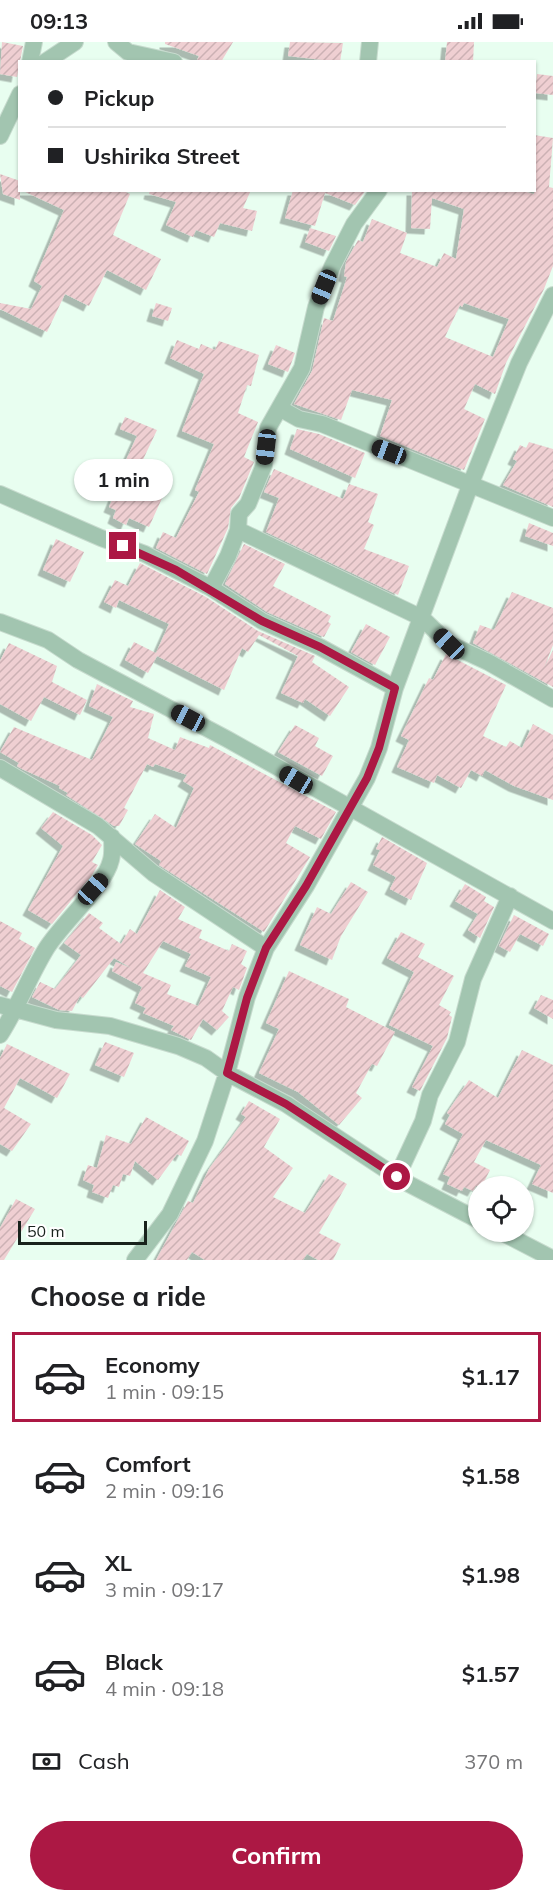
<!DOCTYPE html>
<meta charset="utf-8">
<style>
body{margin:0;font-family:Mulish,sans-serif;background:#f2f2f2;color:#202124;height:100vh;display:flex;flex-direction:column;font-size:22px;white-space:nowrap}
*{box-sizing:border-box;margin:0}
p{font-size:20px;color:#757577}
.icon{flex:none;width:33px;height:33px;fill:none;stroke:currentColor;stroke-width:2;stroke-linecap:round;stroke-linejoin:round}
.map{position:relative;height:1218px;overflow:hidden}
.side{display:flex;flex-direction:column;background:#fff;flex:1}
.side>*{flex:none}
.hud{position:absolute;left:18px;top:18px;width:518px;height:132px;border-radius:0px;box-shadow:0 2px 4px #0004;display:grid;align-content:center;height:132px;padding:0 30px;background:#fff}
.fabs{position:absolute;left:468px;top:1134px;display:grid;gap:12px}
.fabs a{display:grid;place-items:center;width:66px;height:66px;border-radius:50%;background:#fff;box-shadow:0 2px 4px #0004;font-size:30px}
.scale{position:absolute;left:18px;bottom:15px;width:129px;box-sizing:border-box;padding-left:6px;border:3px solid #18221c;border-top:0;font-size:16px;line-height:21px;white-space:nowrap;color:#18221c;-webkit-text-stroke:4px #fff;paint-order:stroke}
.end{position:absolute;width:27px;height:27px;margin:-14px;border:8px solid #ac1844;background:#fff;box-shadow:0 0 0 3px #fff}
.from{border-radius:50%}
.bubble{position:absolute;height:42px;border-radius:21px;background:#fff;box-shadow:0 2px 4px #0004;font-size:20px;font-weight:700;line-height:42px;text-align:center}
.car{position:absolute;width:18px;height:36px;margin:-18px -9px;border-radius:8px;box-shadow:0 0 4px 2px #0007;background:linear-gradient(#222 24%,#8ab4d8 0 40%,#222 0 76%,#8ab4d8 0 86%,#222 0)}
.hud b{display:flex;align-items:center;gap:21px;height:57px;font-size:22px}
.hud b+b{border-top:2px solid #e0e0e0}
.hud i{width:15px;height:15px;background:#202124}
ul{padding:0;list-style:none}
li{display:flex;align-items:center;gap:18px;height:90px;margin:0 12px 9px;padding:0 18px;border:3px solid transparent;border-radius:0px}
li div{flex:1}
li b{display:block;font-size:22px}
li em{font-style:normal;font-weight:700}
li.active{border-color:#ac1844}
li>.icon{width:54px;height:54px;stroke-width:1.5}
h2{padding:0 30px;font-size:27px;line-height:72px}
.pay{display:flex;align-items:center;gap:15px;height:66px;padding:0 30px;font-size:22px}
.pay p{margin-inline-start:auto}
.action{display:flex;gap:12px;margin-top:auto;padding:12px 30px}
.action a{flex:1;height:69px;border-radius:36px;background:#ac1844;color:#fff;font-size:24px;font-weight:700;line-height:69px;text-align:center}
.status{display:flex;justify-content:space-between;align-items:center;height:42px;padding:0 30px;background:#fff;direction:ltr}
.status svg{height:16px;fill:currentColor}
.map>svg:first-child{display:block}
</style>
<div class="status"><b>09:13</b><svg viewBox="0 0 49 12"><path d="M0 12V9h3v3zM5 12V6h3v6zM10 12V3h3v9zM15 12V0h3v12zM26 1h20v11H26zM47 4h2v5h-2z"/></svg></div>
<div class="map">
<svg width="553" height="1218" viewBox="0 0 553 1218">
<defs>
<pattern id="building-hatch" width="6" height="6" patternUnits="userSpaceOnUse" patternTransform="scale(1.5)"><rect width="6" height="6" fill="#efcfd2"/><path d="M-1 1l2-2M0 6l6-6M5 7l2-2" fill="none" stroke="#ccb1b4"/></pattern>
<filter id="shadow"><feDropShadow dx="-5.5" dy="5.5" stdDeviation="0" flood-color="#0004"/></filter>
</defs>
<rect width="100%" height="100%" fill="#e8fef0"/>
<!-- building -->
<path fill="url(#building-hatch)" fill-rule="evenodd" filter="url(#shadow)" d="M2,0l21,4 -6,31 -17,-3z
M165,0h68l-12,20h-25l3,-6 -34,-12z
M290,0l53,1 -3,19 -52,-6z
M447,0h27l-1,20h-28z
M537,32l16,2v19l-18,-2z
M534,93l19,3 -4,49 4,1v78l-9,23 -38,74 -11,31 -20,-10 -11,25 21,10 -21,51 -84,-34 12,-36 -40,-10 -11,30 -47,-16 18,-33 12,-53 9,3 14,-44 -3,-1 2,-14 12,-22 5,2 9,-23 35,14 -7,20 37,14 7,-14 12,6 8,-50 -32,-11 -2,31 -19,-1 1,-38h107l15,4zM464,261l45,16 -16,38 -48,-20 15,-32 2,2z
M0,132l20,7v19l-17,-6z
M21,148h101l8,4 -17,41 48,24 -15,31 -39,-20 -18,36 -24,-12 -18,38 -47,-23v-6l31,6 11,-23 -8,-5 30,-71z
M150,148h101l-8,18 14,3 -5,20 -32,-8 -6,14 -18,-7 -3,7 -27,-12 10,-23 -27,-8z
M293,148h73l-11,15 -30,-12 -10,33 -30,-8z
M310,186l26,8 -7,15 -24,-9z
M156,261l16,5 -4,13 -16,-5z
M177,298l22,9 2,-5 14,6 4,-9 40,14 -8,31 -4,-1 -9,28 20,9 -14,35 10,5 -15,36 -8,10 -3,20 -21,46 -51,-26 7,-16 13,6 23,-46 -4,-2 19,-46 -32,-13 22,-57 -34,-16z
M276,303l19,8 -7,19 -20,-8z
M125,375l32,13 -17,36 -14,-6 11,-24 -17,-7z
M297,387l22,5 46,19 -10,25 -65,-29z
M529,400l24,7v58l-50,-22 14,-24 -4,-2 7,-14 6,3z
M134,427l34,16 -19,42 -20,-9 -3,7 -13,-7 3,-8 -7,-3 5,-12 7,3z
M274,427l69,30 6,-15 29,10 -10,28 6,3 -10,24 45,17 -11,29 -132,-63 13,-34 -15,-6z
M529,481l24,10v13l-28,-10z
M56,497l28,13 -14,30 -27,-12z
M244,502l41,20 -12,22 58,30 -3,6 3,2 -7,13 -57,-25 -42,-28z
M140,521l66,34 52,34 57,25 -3,6 37,25 -19,29 -25,-17 -2,4 -22,-10 17,-37 -39,-21 -11,17 -6,-4 -18,42 -67,-34 -9,17 -23,-13 9,-18 22,11 13,-29 -50,-24 -3,8 -12,-6 11,-22 13,6z
M512,550l41,16v37l-9,23 9,-18v37l-80,-44 7,-18 14,5z
M366,582l24,13 -15,28 -24,-13z
M9,601l48,23 -5,16 35,18 -7,15 -36,-18 -13,24 -31,-17v-43z
M446,612l60,31 -23,51 23,11 4,-6 12,7 11,-24 20,11v65l-39,-14 -29,-16 -3,6 -11,-6 -10,18 -24,-13 -3,8 -37,-16 12,-27 -8,-4 28,-58 4,2z
M97,642l36,17 -3,6 24,7 -6,24 27,12 5,-13 29,11 1,-3 126,67 -15,27 -26,-13 -9,17 24,14 -46,75 -105,-67 2,-4 -26,-17 20,-30 21,14 18,-40 -11,-7 4,-6 -32,-11 -2,3 -6,-3 -23,44 4,2 -9,16h-5l-48,-31 2,-2 -9,-5 1,-2 -38,-17 -5,-3 2,-3 -19,-11 14,-25 78,33 21,-43 -24,-11z
M295,683l24,13 -4,8 18,10 -11,20 -44,-24z
M53,770l39,23 10,10 -10,17 6,3 -6,10 -40,49 -24,-14 35,-64 -22,-18z
M382,795l45,26 -16,37 -21,-11 6,-12 -23,-12 7,-15 -4,-1z
M351,840l17,10 -27,44 -9,24 -32,-15 17,-38 14,7z
M465,842l21,13 -2,4 10,6 -14,31 -12,-8 10,-16 -23,-13z
M160,848l25,17 -7,12 24,11 -3,8 30,13 3,-7 15,7 -6,13 6,4 -8,22 -6,-3 -11,24 7,6 -12,13 -14,-11 -12,21 -20,-10 3,-4 -31,-13 3,-5 -11,-5 7,-16 -30,-16 4,-9 15,6 -17,-10 -31,40 -3,-2 -8,15 -13,-1 -27,-13 8,-15 15,7 26,-34 -17,-12 25,-30 14,10 -4,5 22,16 9,-15 7,5zM163,899l28,13 -6,12 26,11 -13,29 -31,-12 4,-9 -28,-12z
M514,873l35,19 -6,12 -23,-12 -10,18 -11,-6z
M0,879l22,12 -3,6 16,9 -23,44 -12,-6z
M401,890l24,12 -7,13 36,19 -15,29 12,7 -2,3 3,2 -5,21 -27,53 -8,-4 21,-41 -44,-21 25,-53 -27,-14z
M289,929l60,28 -3,8 49,25 -18,34 -5,-2 -16,29 6,5 -23,27 -41,-33 -39,-19 20,-44 -13,-6z
M541,953l12,5v19l-19,-11z
M105,1000l29,11 -10,24 -29,-12z
M7,1002l63,30 -13,24 -37,-20 -16,30 27,16 -19,27 -12,-7v-86z
M522,1008l31,15v128l-21,-9 9,-19 -55,-25 -12,22 16,8 -8,16h-6l-3,5 -9,-4 -2,4 -15,-7 3,-7 -7,-3 20,-40 -18,-10 5,-9 -3,-2 22,-33 29,18z
M249,1059l31,18 -16,28 29,21 -20,29 32,16 24,-39 18,10 -28,49 22,11 -8,16h-15l-11,-6 -4,6h-98l-13,-8 -5,8h-31l32,-59 5,2 16,-34 37,-52 -5,-3z
M146,1075l43,24 -8,15 -4,-2 -19,26 -23,-19 -5,15 -7,-2 -4,13 -6,-2 -5,13 -16,-6 2,-7 -11,-5 5,-15 9,3 9,-33 25,9z
M16,1157l19,10 -31,51h-4v-32z"/>
<g fill="none" stroke-linecap="round" stroke-linejoin="round">
<!-- minor casing -->
<g stroke="#c7dbce" stroke-width="18">
<path id="minor" d="M116,0l12,10 46,10
M30,20l4,-20
M45,20l30,-20
M368,20l2,-20
M0,94l20,-42
M281,367l18,10 23,5 231,94
M0,452l101,44 44,16 66,34 51,33 58,26 75,41
M238,488l184,88 27,26 39,18 65,37
M211,546l17,-32 10,-26 1,-16 9,-10 16,-39 4,-37 34,-60 14,-61 16,-40 22,-43 25,-34
M0,580l48,18 30,20 149,79 326,182
M0,726l98,58 55,47 113,75
M0,963l56,15 54,6 68,20 28,12 21,15 59,31 117,77 75,39
M0,993c18,-28 29,-58 46,-86 16,-26 59,-63 65,-89 2,-7 1,-16 1,-23
M397,1135l26,-56 7,-26 27,-53 16,-63 37,-83
M501,1190l52,27
M135,1218l35,-46 35,-73 22,-68 20,-76 19,-49 40,-62 61,-108 12,-30 16,-60 76,-205 48,-120 34,-68"/>
</g>
<!-- minor -->
<use href="#minor" stroke="#a2c5b0" stroke-width="16"/>
</g>
<g fill="none" stroke-linecap="round" stroke-linejoin="round">
<!-- route -->
<path stroke="#ac1844" stroke-width="8" d="M123,504l53,24 86,51 58,26 75,41 -16,60 -12,30 -61,108 -40,62 -19,50 -20,75 59,31 111,73"/>
</g>
</svg>
<div class="fabs">
<a><svg class="icon" aria-label="locate" viewBox="0 0 24 24"><circle cx="12" cy="12" r="6"/><path d="M12 2v4M12 18v4M2 12h4M18 12h4"/></svg></a>
</div>
<div class="scale">50 m</div>
<i class="end from" style="left:397px;top:1135px"></i>
<i class="end" style="left:123px;top:504px"></i>
<div class="bubble" style="left:74px;top:417px;width:99px">1 min</div>
<i class="car" style="left:324px;top:245px;rotate:202deg"></i>
<i class="car" style="left:266px;top:405px;rotate:187deg"></i>
<i class="car" style="left:389px;top:410px;rotate:291deg"></i>
<i class="car" style="left:449px;top:602px;rotate:314deg"></i>
<i class="car" style="left:188px;top:676px;rotate:298deg"></i>
<i class="car" style="left:296px;top:738px;rotate:301deg"></i>
<i class="car" style="left:93px;top:847px;rotate:42deg"></i>
<div class="hud">
<b><i class="from"></i>Pickup</b>
<b><i></i>Ushirika Street</b>
</div>
</div>
<section class="side">
<h2>Choose a ride</h2>
<ul>
<li class="active"><svg class="icon" aria-label="car" viewBox="0 0 24 24"><path d="M5 17H2v-5l4-1 3-4h7l3 4 3 1v5h-3M9 17h6M6 11h13"/><circle cx="7" cy="17" r="2"/><circle cx="17" cy="17" r="2"/></svg><div><b>Economy</b><p>1 min · 09:15</p></div><em>$1.17</em></li>
<li><svg class="icon" aria-label="car" viewBox="0 0 24 24"><path d="M5 17H2v-5l4-1 3-4h7l3 4 3 1v5h-3M9 17h6M6 11h13"/><circle cx="7" cy="17" r="2"/><circle cx="17" cy="17" r="2"/></svg><div><b>Comfort</b><p>2 min · 09:16</p></div><em>$1.58</em></li>
<li><svg class="icon" aria-label="car" viewBox="0 0 24 24"><path d="M5 17H2v-5l4-1 3-4h7l3 4 3 1v5h-3M9 17h6M6 11h13"/><circle cx="7" cy="17" r="2"/><circle cx="17" cy="17" r="2"/></svg><div><b>XL</b><p>3 min · 09:17</p></div><em>$1.98</em></li>
<li><svg class="icon" aria-label="car" viewBox="0 0 24 24"><path d="M5 17H2v-5l4-1 3-4h7l3 4 3 1v5h-3M9 17h6M6 11h13"/><circle cx="7" cy="17" r="2"/><circle cx="17" cy="17" r="2"/></svg><div><b>Black</b><p>4 min · 09:18</p></div><em>$1.57</em></li>
</ul>
<div class="pay"><svg class="icon" aria-label="cash" viewBox="0 0 24 24"><path d="M3 7h18v10H3z"/><circle cx="12" cy="12" r="2"/></svg>Cash<p>370 m</p></div>
<div class="action"><a>Confirm</a></div>
</section>
